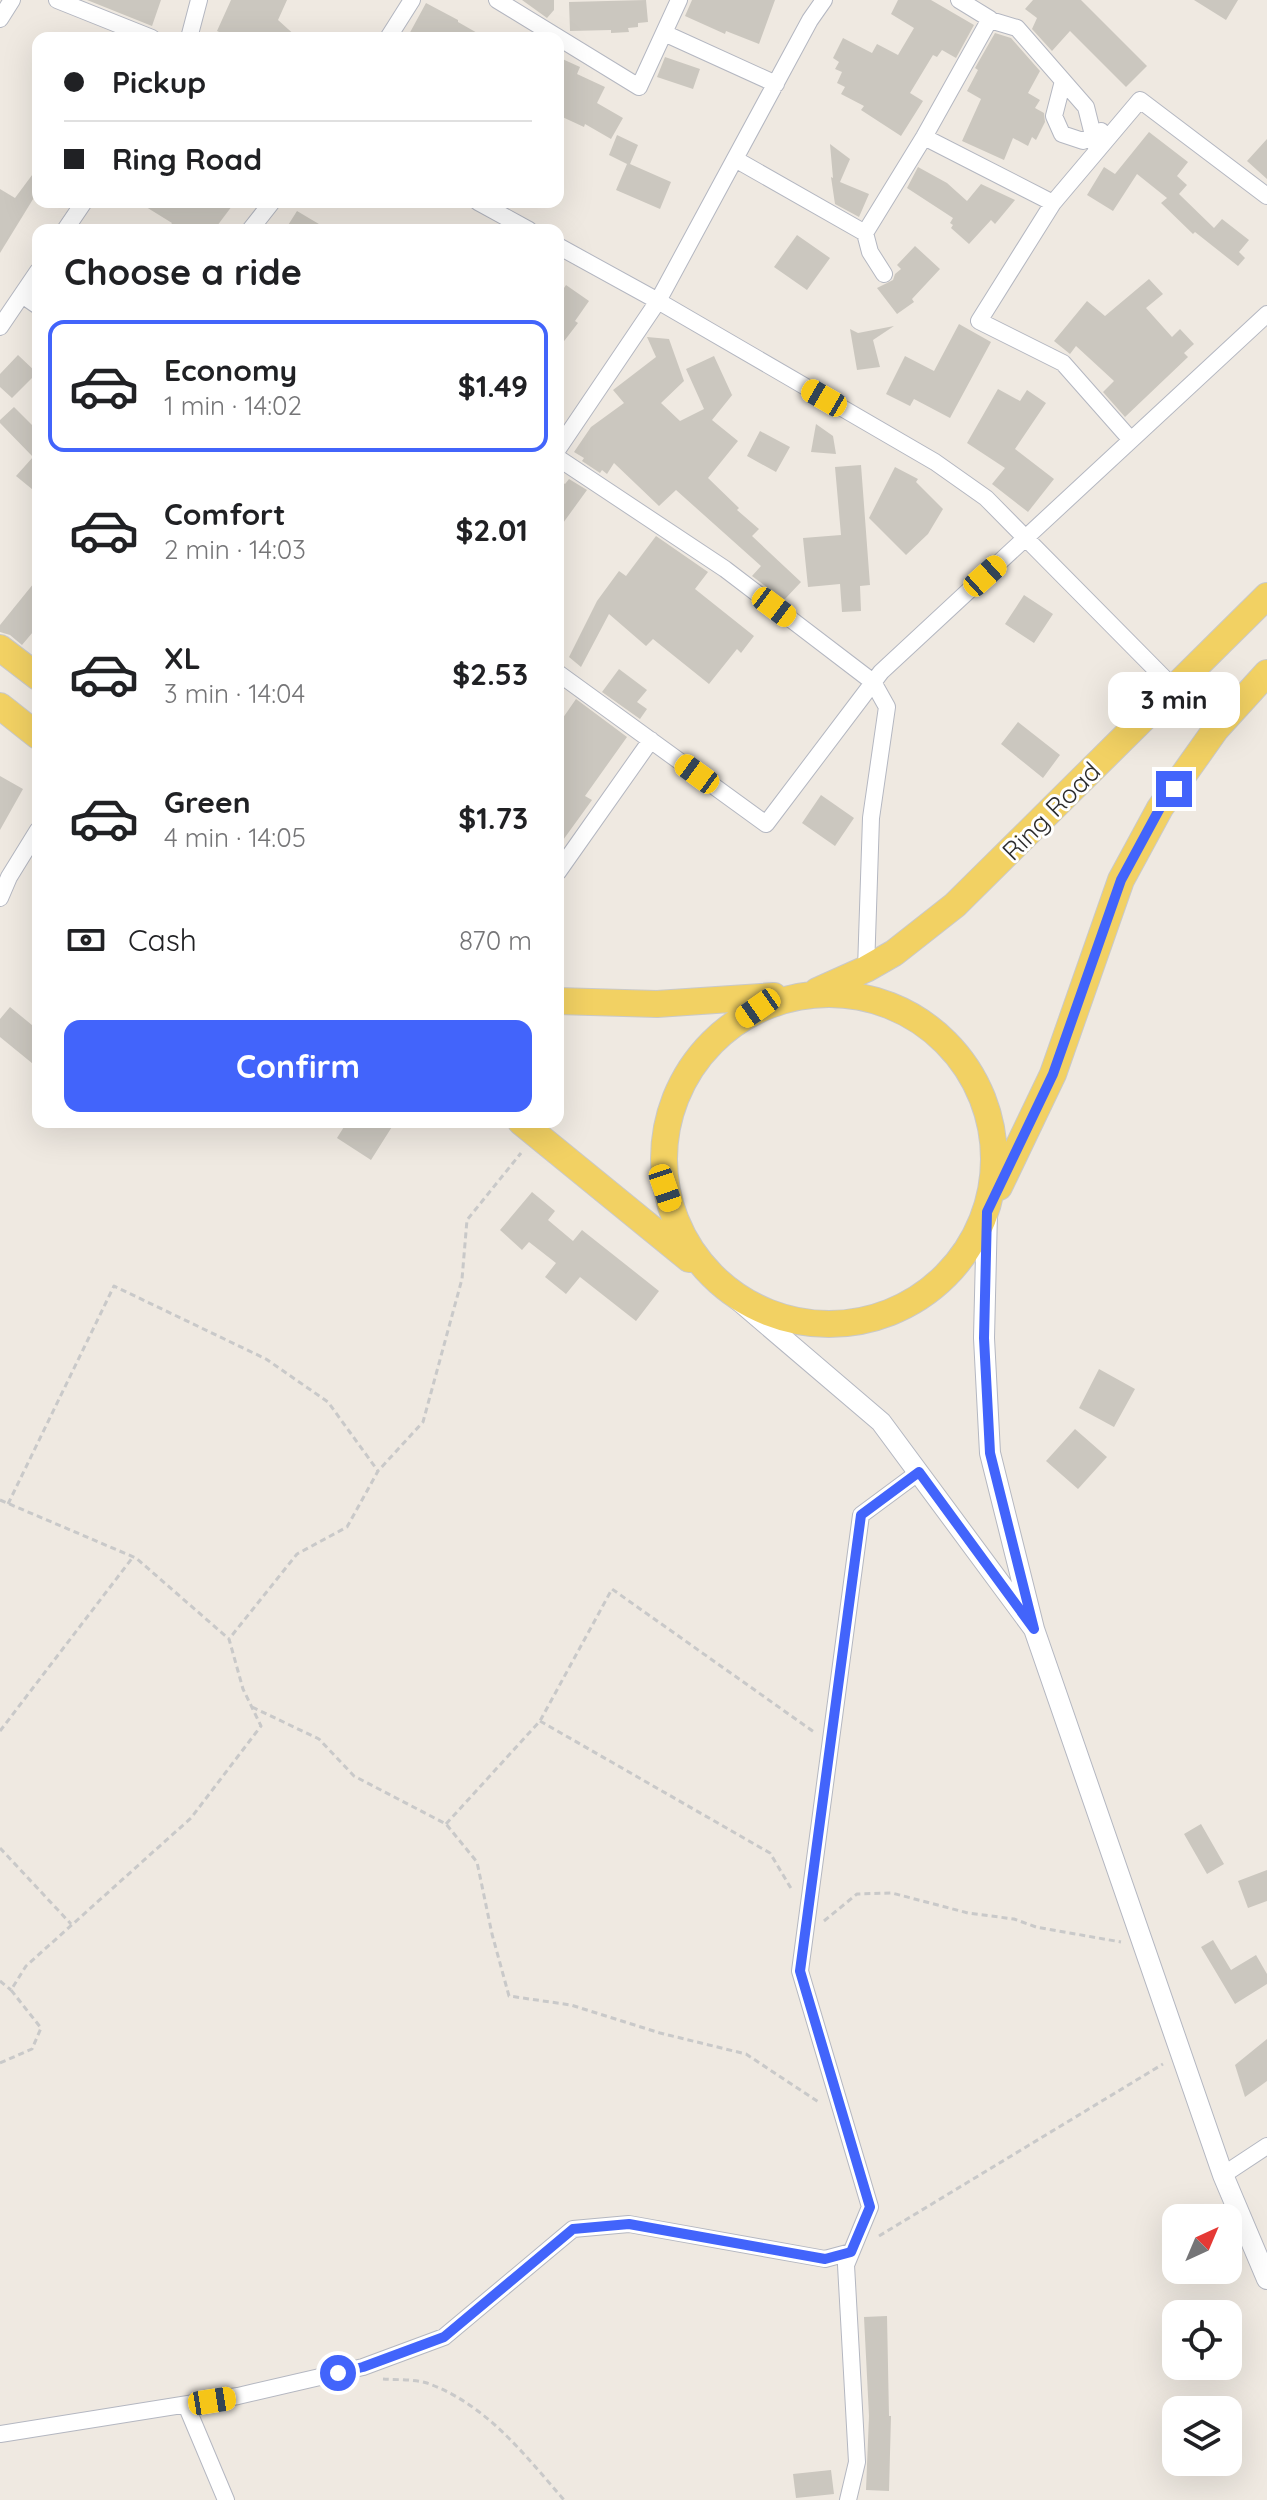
<!DOCTYPE html>
<meta charset="utf-8">
<style>
body{margin:0;font-family:Quicksand,sans-serif;background:#f6f6f6;color:#202124;height:100vh;display:flex;flex-direction:column;font-size:30px;white-space:nowrap}
*{box-sizing:border-box;margin:0}
p{font-size:26px;color:#757577}
.icon{flex:none;width:44px;height:44px;fill:none;stroke:currentColor;stroke-width:2;stroke-linecap:round;stroke-linejoin:round}
.map{position:relative;flex:1;overflow:hidden}
.side{position:absolute;left:32px;top:224px;width:532px;height:904px;display:flex;flex-direction:column;background:#fff;border-radius:16px;box-shadow:0 8px 32px #0002}
.side>*{flex:none}
.banner{position:absolute;left:32px;top:32px;width:532px;height:176px;border-radius:16px;box-shadow:0 8px 32px #0002;display:grid;align-content:center;height:176px;padding:0 32px;background:#fff}
.needle{width:52px;rotate:44deg}
.controls{position:absolute;left:1162px;top:2204px;display:grid;gap:16px}
.controls a{display:grid;place-items:center;width:80px;height:80px;border-radius:16px;background:#fff;box-shadow:0 8px 32px #0002;font-size:40px}
.end{position:absolute;width:36px;height:36px;margin:-18px;border:10px solid #4264fb;background:#fff;box-shadow:0 0 0 4px #fff}
.from{border-radius:50%}
.bubble{position:absolute;height:56px;border-radius:16px;background:#fff;box-shadow:0 8px 32px #0002;font-size:26px;font-weight:700;line-height:56px;text-align:center}
.car{position:absolute;width:24px;height:48px;margin:-24px -12px;border-radius:10px;box-shadow:0 0 6px 2px #0007;background:linear-gradient(#f5c518 24%,#345 0 40%,#f5c518 0 76%,#345 0 86%,#f5c518 0)}
.banner b{display:flex;align-items:center;gap:28px;height:76px;font-size:30px}
.banner b+b{border-top:2px solid #e0e0e0}
.banner i{width:20px;height:20px;background:#202124}
ul{padding:0;list-style:none}
li{display:flex;align-items:center;gap:24px;height:132px;margin:0 16px 12px;padding:0 16px;border:4px solid transparent;border-radius:16px}
li div{flex:1}
li b{display:block;font-size:30px}
li em{font-style:normal;font-weight:700}
li.on{border-color:#4264fb}
li>.icon{width:72px;height:72px;stroke-width:1.5}
h2{padding:0 32px;font-size:36px;line-height:96px}
.pay{display:flex;align-items:center;gap:20px;height:88px;padding:0 32px;font-size:30px}
.pay p{margin-inline-start:auto}
.action{display:flex;gap:16px;margin-top:auto;padding:16px 32px}
.action a{flex:1;height:92px;border-radius:16px;background:#4264fb;color:#fff;font-size:32px;font-weight:700;line-height:92px;text-align:center}
.map>svg:first-child{display:block}
</style>
<div class="map">
<svg width="1267" height="2500" viewBox="0 0 1267 2500">
<rect width="100%" height="100%" fill="#efe9e1"/>
<!-- building -->
<path fill="#cbc7bf" d="M87,0h74l-9,26z
M231,0h56l-9,20 20,18h-66l-15,-7z
M522,0h32v10l-7,8z
M646,0l2,22 -10,1v4l-10,1 1,4 -18,1v-3l-41,1 -1,-29z
M692,0h83l-16,44 -33,-13 -1,3 -40,-18z
M898,0h33l43,25 -18,33 -14,-8 -5,7 -4,-2 -23,38 13,8 -22,35 -40,-26 3,-4 -23,-12 4,-7 -8,-4 5,-11 -7,-3 4,-7 -6,-4 10,-20 29,15 5,-9 21,11 16,-27 -23,-14z
M1033,0h48l66,66 -21,21 -56,-56 -18,20 -20,-22 5,-11 -12,-9z
M1194,0h44l-12,20z
M426,3l32,17v2l28,16h-79z
M995,33l16,5 29,33 -12,22 12,7 -5,8 9,5 1,9 -9,18 -4,-3 -4,9 -15,-8 -9,22 -42,-19 19,-42 -14,-8 11,-21 -3,-2z
M558,57l22,10 -3,7 28,13 -8,16 26,15 -12,21 -26,-15 -1,3 -26,-12z
M665,57l35,12 -7,20 -36,-12z
M1149,132l39,30 -11,14 10,9 -8,9 35,34 8,-9 27,21 -10,12 6,6 -7,8 -43,-34 -2,2 -32,-31 6,-5 -30,-24 -24,37 -26,-16 17,-28 11,7z
M617,135l21,10 -8,19 41,18 -11,27 -44,-19 11,-26 -18,-9z
M1267,139v40l-20,-18z
M830,144l20,15 -10,23 29,12 -10,23 -24,-13 -4,-27 2,1z
M38,167v24l-38,62v-64l15,9z
M918,167l29,16 20,18 14,-17 34,16 -20,24 -4,-4 -22,24 -18,-16 2,-3 -3,-2 3,-5 -46,-30z
M138,202h97l-21,28h-47l5,-7z
M297,211l32,19h-44z
M797,235l33,23 -23,32 -33,-23z
M915,246l25,23 -28,30 2,3 -17,12 -20,-26 16,-8 2,-6 6,-5 -4,-4z
M1149,279l14,15 -17,14 26,29 8,-8 14,15 -10,9 4,4 -63,60 -22,-25 11,-11 -38,-35 -6,8 -16,-13 33,-40 18,15z
M566,285l23,16 -14,20 3,2 -20,26v-52z
M959,324l32,18 -41,76 -36,-19 -4,7 -24,-12 19,-38 29,15z
M894,326l-21,14 7,27 -23,3 -7,-41 8,4z
M647,337l22,2 15,42 -23,22 19,18 24,-12 -18,-40 28,-13 18,39 1,-1 -21,26 26,21 -30,37 31,30 -2,2 22,19 -7,7 49,46 -17,18 -32,-24 9,-10 -85,-76 -17,16 -45,-43 -7,11 -5,-4 -2,3 -18,-12 2,-3 -10,-6 17,-25 33,-24 -11,-13 43,-33z
M18,355l19,18 -25,25 -12,-11v-13z
M998,389l22,12 7,-11 19,13 -31,46 39,30 -26,33 -36,-28 13,-16 -38,-25z
M14,407l24,24v63l-22,-18 17,-19 -33,-34v-3z
M816,424l17,12 3,18 -25,-2z
M760,431l30,16 -14,25 -29,-16z
M861,465l9,120 -10,1 1,25 -19,1 -2,-28 -32,3 -5,-49 38,-3 -6,-68z
M895,467l23,12 -2,3 27,27 -15,25 -22,21 -37,-37z
M558,479l7,5 4,-5 18,11 -29,40z
M656,536l52,36 -13,17 59,47 -13,17 -4,-4 -28,35 -56,-45 -7,7 -37,-32 -28,53 -12,-10 28,-56 22,-30 7,5z
M38,578v48l-16,19 -12,-10 -10,-3v-7z
M1024,595l29,19 -19,29 -29,-19z
M619,669l28,21 -10,12 10,7 -7,10 -38,-27z
M576,699l51,38 -42,59 7,4 -34,47v-122z
M1018,722l42,33 -17,23 -42,-34z
M0,776l23,13 -23,41z
M821,795l33,23 -19,28 -33,-23z
M10,1007l28,23v38l-38,-31v-18z
M347,1122h48l-24,38 -34,-22z
M532,1192l23,19 -7,9 25,21 9,-11 77,61 -23,30 -56,-44 -14,17 -21,-17 11,-14 -27,-21 -7,8 -22,-20z
M1099,1369l36,20 -21,38 -35,-19z
M1075,1429l32,28 -29,32 -32,-28z
M1201,1824l23,40 -17,10 -23,-40z
M1267,1870v31l-19,7 -10,-27z
M1213,1940l18,30 25,-15 11,19v10l-32,20 -34,-57z
M1267,2039v42l-22,16 -10,-32z
M887,2316l2,100h2l-2,75 -23,-1 3,-74 -5,-99z
M831,2470l3,24 -38,4 -3,-24z"/>
<g fill="none" stroke-linecap="round" stroke-linejoin="round">
<!-- minor casing -->
<g stroke="#b4b7c1" stroke-width="18">
<path id="minor" d="M57,0l95,38
M497,0l142,87 40,-87
M0,19l12,-19
M990,20l27,8 69,79 11,44
M664,33l112,51
M189,38l10,-38
M388,38l24,-38
M1063,81l-9,35 8,18 21,7 18,-10
M924,137l129,66 87,-103 127,96
M735,159l130,74 59,-96 66,-118 -31,-19
M478,202l51,28
M1053,203l-74,118 84,42 68,77
M65,230l19,-28
M250,230l22,-28
M865,233l5,19 14,22
M558,246l100,55 277,161 51,36 188,190
M22,295l16,11
M0,327l38,-56
M558,449l100,-148 152,-281 14,-20
M558,458l167,111 148,113 14,25 -16,111 -5,151
M558,673l208,151 115,-152 386,-358
M558,872l93,-132
M0,898l9,-21 29,-47
M1223,2175l44,-29
M186,2405l40,95
M0,2434l238,-38 125,-29 81,-30 129,-108 56,-5 196,35 26,-7
M848,2500l9,-38 -11,-197 24,-58 -70,-236 61,-456 58,-43"/>
</g>
<!-- tertiary casing -->
<g stroke="#b4b7c1" stroke-width="22">
<path id="tertiary" d="M717,1282l164,140 153,207 -44,-176 -6,-115 3,-126
M1034,1629l189,546 44,104"/>
</g>
<!-- primary casing -->
<g stroke="#c9c9c9" stroke-width="28">
<path id="primary" d="M0,648l38,29
M0,706l38,30
M817,991l49,-22 28,-16 61,-48 312,-309
M664 1159a165 165 0 1 1 330 0a165 165 0 1 1-330 0Z
M558,1001l99,3 117,-8
M521,1122l168,137
M999,1187l54,-113 68,-194 39,-72 56,-79 51,-56"/>
</g>
<!-- path -->
<path stroke="#c9c9c9" stroke-width="3" stroke-dasharray="6 4" stroke-linecap="butt" d="M0,1500l136,58 93,81
M8,1504l106,-218 152,73 62,43 50,69
M252,1707l67,32 35,37 92,48 31,38 15,72 17,62 62,9 89,28 86,21 74,49
M540,1721l230,132 22,37
M0,1731l133,-174
M446,1824l94,-103 72,-132 202,143
M0,1848l71,76
M824,1921l33,-27 35,-1 76,20 46,6 22,8 85,15
M0,1981l11,9
M0,2063l32,-14 9,-21 -30,-38 15,-24 165,-148 70,-92 -18,-37 -14,-50 68,-85 50,-27 31,-56 45,-49 39,-143 5,-59 54,-67
M879,2236l284,-172
M383,2379c14,1 31,0 44,4 59,21 98,72 137,117"/>
<!-- minor -->
<use href="#minor" stroke="#fff" stroke-width="16"/>
<!-- tertiary -->
<use href="#tertiary" stroke="#fff" stroke-width="20"/>
<!-- primary -->
<use href="#primary" stroke="#f2d163" stroke-width="26"/>
</g>
<g fill="none" stroke-linecap="round" stroke-linejoin="round">
<!-- route -->
<path stroke="#4264fb" stroke-width="10" d="M338,2373l25,-6 81,-30 129,-108 56,-5 196,35 26,-7 19,-45 -70,-236 61,-456 58,-43 115,157 -44,-176 -6,-115 3,-126 66,-138 68,-194 39,-72 14,-19"/>
</g>
<g text-anchor="middle" dominant-baseline="central" stroke-width="6" stroke-linejoin="round" paint-order="stroke">
<!-- street labels -->
<g font-size="26" fill="#2e2e2e" stroke="#fff">
<text transform="translate(1051 811) rotate(-45)">Ring Road</text>
</g>
</g>
</svg>
<div class="controls">
<a><svg class="needle" viewBox="-14 -14 28 28"><path d="M0-13l5 13h-10z" fill="#e53935"/><path d="M0 13l5-13h-10z" fill="#757577"/></svg></a>
<a><svg class="icon" aria-label="locate" viewBox="0 0 24 24"><circle cx="12" cy="12" r="6"/><path d="M12 2v4M12 18v4M2 12h4M18 12h4"/></svg></a>
<a><svg class="icon" aria-label="layers" viewBox="0 0 24 24"><path d="M12 4l9 5-9 5-9-5zM3 14l9 5 9-5"/></svg></a>
</div>
<i class="end from" style="left:338px;top:2373px"></i>
<i class="end" style="left:1174px;top:789px"></i>
<div class="bubble" style="left:1108px;top:672px;width:132px">3 min</div>
<i class="car" style="left:824px;top:398px;rotate:300deg"></i>
<i class="car" style="left:985px;top:576px;rotate:48deg"></i>
<i class="car" style="left:774px;top:607px;rotate:127deg"></i>
<i class="car" style="left:697px;top:774px;rotate:306deg"></i>
<i class="car" style="left:758px;top:1008px;rotate:235deg"></i>
<i class="car" style="left:665px;top:1188px;rotate:161deg"></i>
<i class="car" style="left:212px;top:2401px;rotate:81deg"></i>
<div class="banner">
<b><i class="from"></i>Pickup</b>
<b><i></i>Ring Road</b>
</div>
<section class="side">
<h2>Choose a ride</h2>
<ul>
<li class="on"><svg class="icon" aria-label="car" viewBox="0 0 24 24"><path d="M5 17H2v-5l4-1 3-4h7l3 4 3 1v5h-3M9 17h6M6 11h13"/><circle cx="7" cy="17" r="2"/><circle cx="17" cy="17" r="2"/></svg><div><b>Economy</b><p>1 min · 14:02</p></div><em>$1.49</em></li>
<li><svg class="icon" aria-label="car" viewBox="0 0 24 24"><path d="M5 17H2v-5l4-1 3-4h7l3 4 3 1v5h-3M9 17h6M6 11h13"/><circle cx="7" cy="17" r="2"/><circle cx="17" cy="17" r="2"/></svg><div><b>Comfort</b><p>2 min · 14:03</p></div><em>$2.01</em></li>
<li><svg class="icon" aria-label="car" viewBox="0 0 24 24"><path d="M5 17H2v-5l4-1 3-4h7l3 4 3 1v5h-3M9 17h6M6 11h13"/><circle cx="7" cy="17" r="2"/><circle cx="17" cy="17" r="2"/></svg><div><b>XL</b><p>3 min · 14:04</p></div><em>$2.53</em></li>
<li><svg class="icon" aria-label="car" viewBox="0 0 24 24"><path d="M5 17H2v-5l4-1 3-4h7l3 4 3 1v5h-3M9 17h6M6 11h13"/><circle cx="7" cy="17" r="2"/><circle cx="17" cy="17" r="2"/></svg><div><b>Green</b><p>4 min · 14:05</p></div><em>$1.73</em></li>
</ul>
<div class="pay"><svg class="icon" aria-label="cash" viewBox="0 0 24 24"><path d="M3 7h18v10H3z"/><circle cx="12" cy="12" r="2"/></svg>Cash<p>870 m</p></div>
<div class="action"><a>Confirm</a></div>
</section>
</div>
